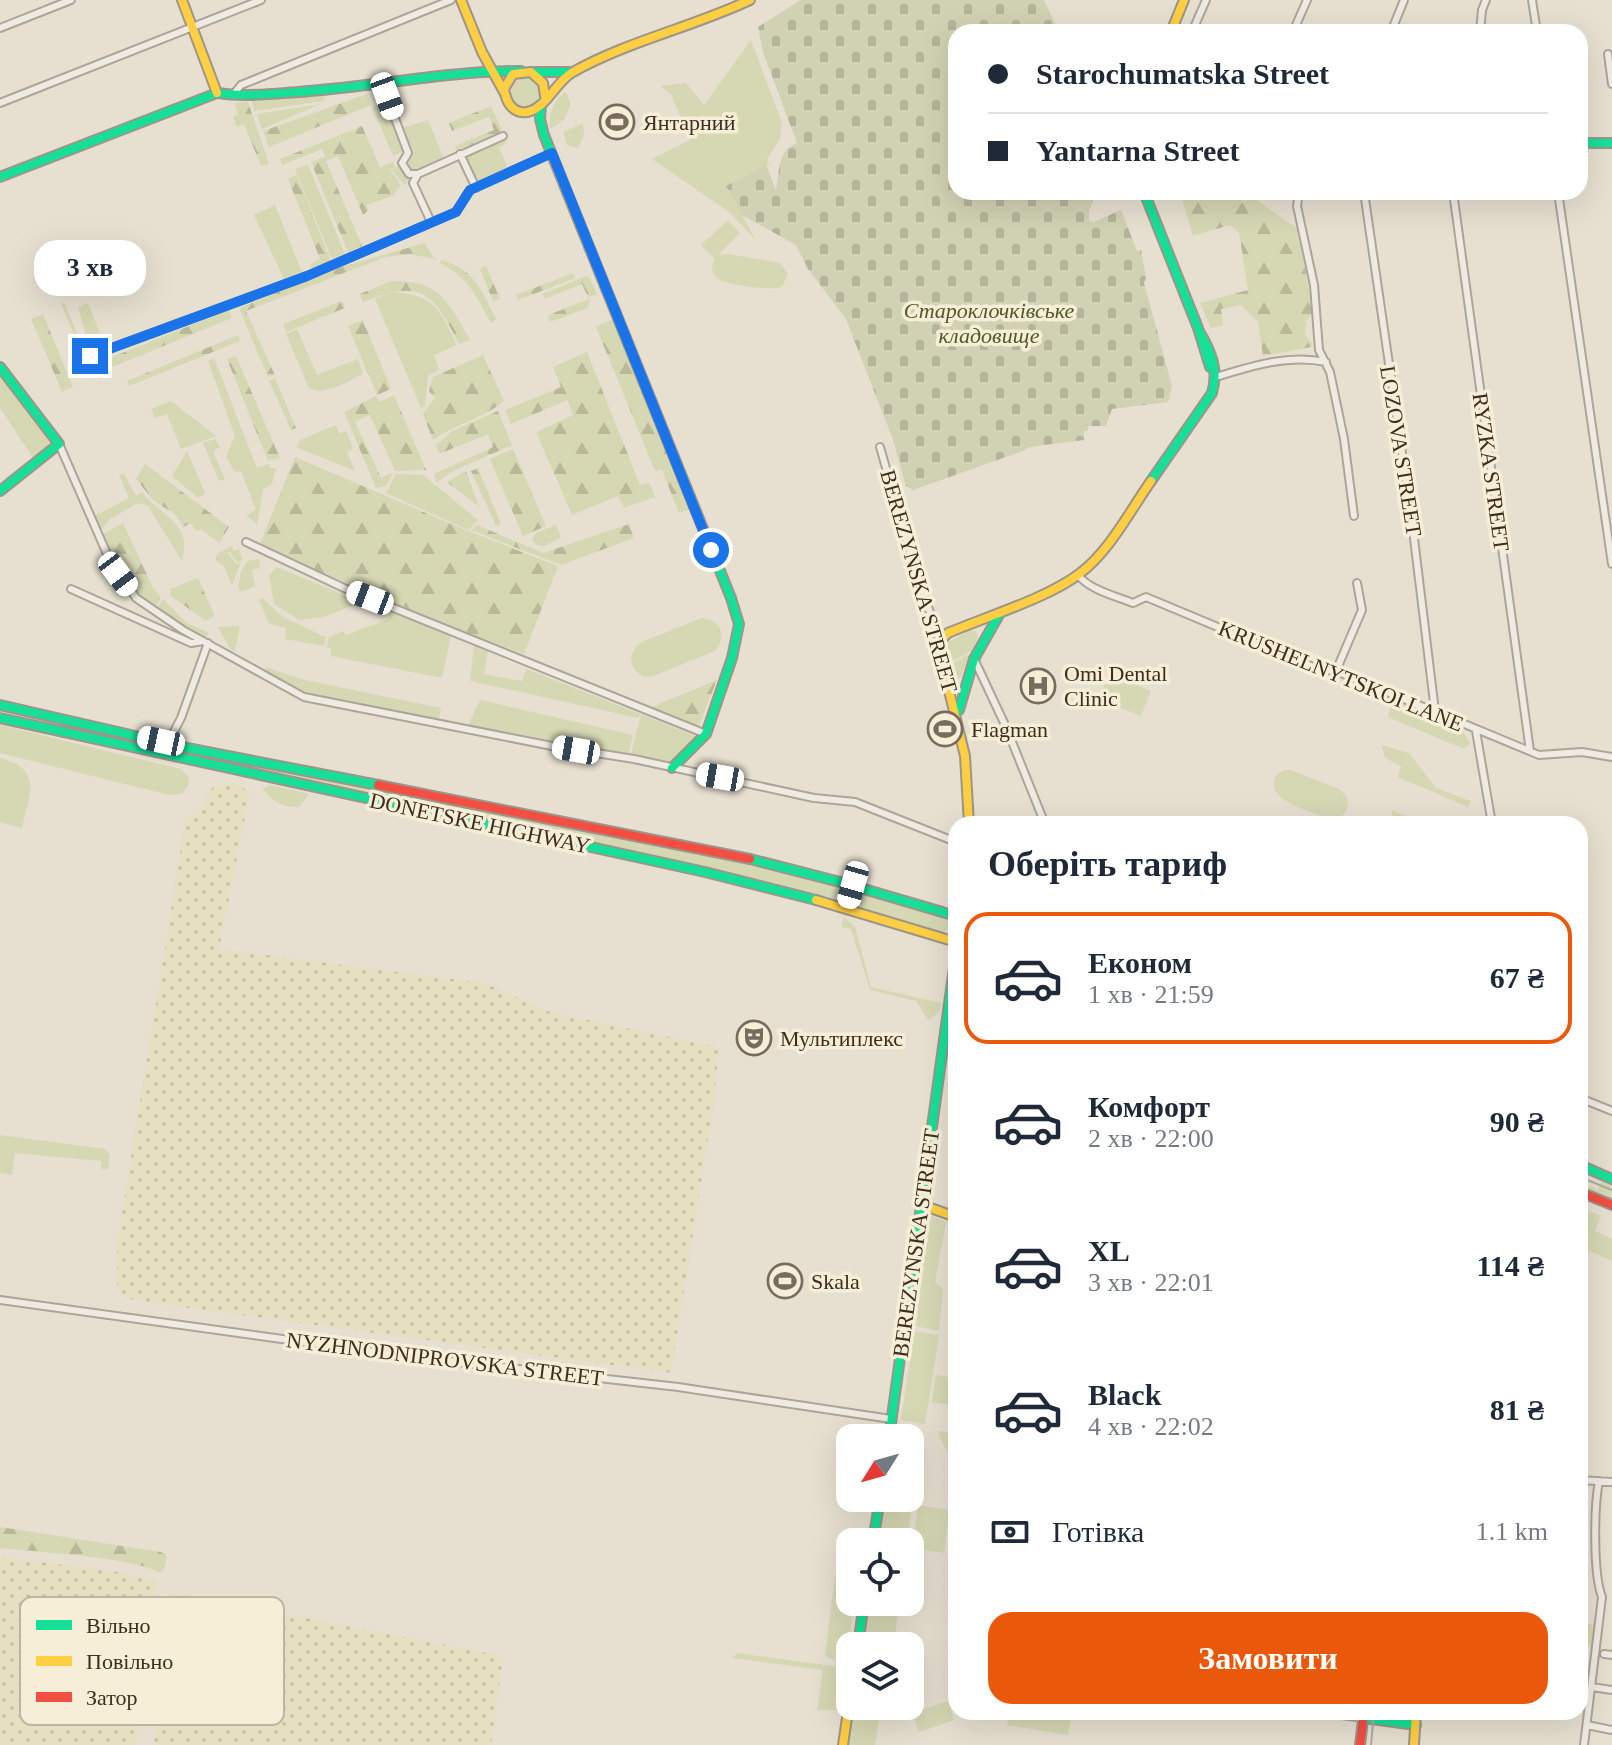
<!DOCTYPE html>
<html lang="uk">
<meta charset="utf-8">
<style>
body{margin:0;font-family:"Times New Roman",serif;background:#f6f6f7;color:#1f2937;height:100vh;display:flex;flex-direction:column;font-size:30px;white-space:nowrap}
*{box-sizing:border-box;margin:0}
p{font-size:26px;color:#747a83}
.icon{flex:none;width:44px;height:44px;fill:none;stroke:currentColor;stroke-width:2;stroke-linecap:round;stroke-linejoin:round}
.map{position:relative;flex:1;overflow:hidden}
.side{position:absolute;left:948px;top:816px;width:640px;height:904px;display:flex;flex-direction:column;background:#fff;border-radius:24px;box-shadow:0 8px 32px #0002}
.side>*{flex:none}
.top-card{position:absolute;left:948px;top:24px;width:640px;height:176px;border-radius:24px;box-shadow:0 8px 32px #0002;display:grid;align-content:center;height:176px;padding:0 40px;background:#fff}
.needle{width:52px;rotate:233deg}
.fabs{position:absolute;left:836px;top:1424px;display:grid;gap:16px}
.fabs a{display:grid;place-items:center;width:88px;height:88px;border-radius:16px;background:#fff;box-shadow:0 8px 32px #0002;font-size:40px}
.end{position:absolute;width:36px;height:36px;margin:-18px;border:10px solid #1a73e8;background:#fff;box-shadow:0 0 0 4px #fff}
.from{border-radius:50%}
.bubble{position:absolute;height:56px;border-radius:24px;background:#fff;box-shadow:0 8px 32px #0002;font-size:26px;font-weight:800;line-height:56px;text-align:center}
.car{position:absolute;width:24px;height:48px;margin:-24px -12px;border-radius:10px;box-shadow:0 0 6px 2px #0007;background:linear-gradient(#fff 24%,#345 0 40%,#fff 0 76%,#345 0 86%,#fff 0)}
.top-card b{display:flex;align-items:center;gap:28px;height:76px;font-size:30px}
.top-card b+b{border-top:2px solid #e0e1e3}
.top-card i{width:20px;height:20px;background:#1f2937}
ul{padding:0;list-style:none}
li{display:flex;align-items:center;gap:24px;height:132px;margin:0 16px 12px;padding:0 24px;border:4px solid transparent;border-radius:24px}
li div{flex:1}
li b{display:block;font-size:30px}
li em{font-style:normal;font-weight:800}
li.active{border-color:#ea580c}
li>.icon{width:72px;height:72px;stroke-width:1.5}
h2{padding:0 40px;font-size:36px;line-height:96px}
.pay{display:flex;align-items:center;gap:20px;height:88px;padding:0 40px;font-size:30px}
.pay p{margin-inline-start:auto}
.action{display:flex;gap:16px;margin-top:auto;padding:16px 40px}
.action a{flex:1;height:92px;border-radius:24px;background:#ea580c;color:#fff;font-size:32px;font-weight:800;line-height:92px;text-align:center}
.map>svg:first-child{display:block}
</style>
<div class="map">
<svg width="1612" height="1745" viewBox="0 0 1612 1745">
<defs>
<pattern id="farmland-dots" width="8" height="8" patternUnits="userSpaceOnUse" patternTransform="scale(2)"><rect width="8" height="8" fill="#e6dfc2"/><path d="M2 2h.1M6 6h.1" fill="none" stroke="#c6c0a6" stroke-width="1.8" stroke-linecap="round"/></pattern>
<pattern id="forest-firs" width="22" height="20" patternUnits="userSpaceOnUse" patternTransform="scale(2)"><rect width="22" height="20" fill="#d6d7b3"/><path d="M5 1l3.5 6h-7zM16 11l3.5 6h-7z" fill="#b9b99a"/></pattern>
<pattern id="cemetery-stones" width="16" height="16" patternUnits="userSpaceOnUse" patternTransform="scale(2)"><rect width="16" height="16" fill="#d1d1b3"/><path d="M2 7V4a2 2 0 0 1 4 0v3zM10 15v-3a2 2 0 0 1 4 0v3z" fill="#b4b49a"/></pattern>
</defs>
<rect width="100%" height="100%" fill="#e7e0d1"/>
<!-- farmland -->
<path fill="url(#farmland-dots)" d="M234,783l16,9 -31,157 265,34 66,29 167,35 2,4 -6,55 -42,267 -512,-69 -30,-5 -7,-4 -5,-7v-43l69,-427 15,-5 5,-17 6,-8z
M0,1557l113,14 43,10 -20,164h-136z
M174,1593l329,63 -12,89h-337z"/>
<!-- green -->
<path fill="#d6d7b3" d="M751,40l31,83 -2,16 -13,20 2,5 -43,22 30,54 -27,-28 -77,-53 38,-19 -19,-46 -11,-8 26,-3 18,22z
M508 91a17 17 0 1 1 34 0a17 17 0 1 1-34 0Z
M566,92l5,12 -7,16 -14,9c-2,-15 3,-29 16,-37z
M326,93l-2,8 -70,10 -2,-10z
M386,102l18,49 -11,5 -21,-49z
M321,104l-59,25 -5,-14v-1z
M428,120l19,46 -33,12 -10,7 -12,-15 12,-7 -3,-8 6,-3 -8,-23z
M583,123l1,12 -6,13 -11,-3 -4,-13z
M503,137l3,7 -7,3 10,24 -32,15 -16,-31z
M308,165l37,89 -13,5 -37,-90z
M275,205l27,67 -18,7 -30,-64z
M728,220l12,13 -22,22 10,-1 52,9 8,11 -6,13c-10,4 -59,-2 -66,-10 -6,-6 -4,-12 -1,-18l-14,-14z
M392,292c45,4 46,16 65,53l-23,10 5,15 -11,6 -3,30 -4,2 -46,-109z
M64,302l32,76 -3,1 -32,-75z
M88,303l15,38 -14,5 -11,-39z
M297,329l20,46 41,-16 5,15c-15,7 -39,23 -54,14l-23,-54z
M214,358l43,110 12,-4 1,4h6l-4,16 -9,5 -6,36 -10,-10 9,-5 -15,-39 -7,1 -8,-16 9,-20 -27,-75z
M0,374l54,71 -21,13 -33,-50z
M171,401l45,35 -35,13 -14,-35 -12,4 -4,-9z
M336,425l4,9 6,-3 7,17 -6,4 8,19 -59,-24 4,-7z
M215,439l5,8 -7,4 12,28 -6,2 -16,-38z
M187,451l18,42 -7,5 -26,-22z
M124,474l12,22 6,-4c12,17 39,28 42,49 1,6 -2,14 -2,20l-34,-55 -10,-3 -28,16 -8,10 -5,-1 -5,-11 37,-19 -10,-23z
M396,474l27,1 55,45 -10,10 -82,-37z
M556,525l5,13 -17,8 -8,-1 -4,-6 4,-6z
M232,546l2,5 5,-2 4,11 -6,2 -7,-10 -2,1 8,11 5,-2 -9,24 -8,-20 -9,-6 3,-7z
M259,559l1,9 -8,2 3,16 -14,6 -3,-5 3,-16 7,-10z
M277,567l84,35 -37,15 -25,3 -25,-16 -5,-29z
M262,598l21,19 43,20 -2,9 -39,-7 1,-11 -17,-4 -10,-24z
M163,599l24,24 22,10 -3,5 -50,-28z
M385,609l66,27 -9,42 -111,-22v-7l-4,-2 2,-10 14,-6 3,4 40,-15 3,-3z
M702,618c19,2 26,19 13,33l-64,26c-12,0 -20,-8 -20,-21l4,-8 7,-6z
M240,626l-5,25 -4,-1 -13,-23z
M971,630l5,1 2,6 -6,14 -24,12 -3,-15 1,-5z
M474,645l14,6 -4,23 38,7 4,-12 114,45 -2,4 -168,-37z
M970,654l-9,23 -6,3 -6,-15z
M265,667l40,13 136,28 -2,12 -134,-26 -40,-23z
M1109,674l42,17 -10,25 -42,-17z
M1373,690l91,43 6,11 -6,4 -5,-1 -71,-30 3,-13 -19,-9z
M480,700l153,35 -5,21 -160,-31z
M641,714l56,23 -29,27 -37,-10z
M0,725l181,44 8,8 -1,9 -6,8 -13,1 -169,-42z
M1381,745l28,8 27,35 35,13 -3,6 -70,-30 3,-11 -16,-8z
M195,755l480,92 160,39 6,2 3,6 -5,6 -645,-143z
M0,758c44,11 29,37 22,70l-22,-6z
M1291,770l48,19 6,5 3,8c0,11 -6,17 -17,17 -15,-5 -67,-19 -56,-41 3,-7 9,-8 16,-8z
M270,785l39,9 -10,13c-15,1 -27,-5 -36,-18z
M1392,810l31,14h-22l-9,-3z
M862,894l82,24 5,3 1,5 -4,5 -5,1 -80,-25 -4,-8z
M844,917l11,10 16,60 70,16 -2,9 -11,8 -12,-19 -46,-11 -19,-61 -10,-2z
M0,1135l105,14 5,6 -2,14h-7v-8l-86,-8 -3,22 -12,-2z
M1580,1171l32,14v14l-32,-13v-4l18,8 3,-8z
M1580,1207l21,9 -6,15 17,8v22l-32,-14z
M929,1215l17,7 -11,61 8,5 -4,43 -24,-5z
M914,1331l25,4 -14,89 -24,-4z
M896,1426l26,5 -15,111h-29l6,-44h26v-60h-17z
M939,1431l17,3v35l-18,-35z
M918,1505l32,5 -6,43 -32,-5z
M841,1532l15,2 8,6 -14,2v23l-13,-1z
M850,1572v30h4l-7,55c-6,5 -16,3 -22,-1l10,-81 11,2z
M869,1602h30l-5,44h-32z
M1580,1623l15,2 -2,17 -4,4 -9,-1z
M737,1653l103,14 2,5 -6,38h-19l6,-40 -91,-12z
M948,1701l6,19 -35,12 -7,-19z
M854,1706h27l-6,39h-27z
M1009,1712h63l-4,23 -61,-10z"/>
<!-- forest -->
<path fill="url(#forest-firs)" d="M367,94l4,11 -102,42 -6,-16z
M248,102l21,62 -8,2 -17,-42 -7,3 -4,-10 5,-3 -4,-11z
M491,106l11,24 -6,7 -38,16 -3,-7 39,-16 -5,-13 2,-1 -39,15 -3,-8z
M362,126l18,41 13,-5 2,5 -5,3 11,15 -8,11 -26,9 1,6 -5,4 -25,-59 -12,5 36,85 -14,6 -37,-90 14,-5 -3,-8 -40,16 -2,-6z
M297,175l34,86 -19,8 -2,-5 10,-5 -32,-80z
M1180,192h46l17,9 12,-2 43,30 15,83 -7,9 -1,14 7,8 -1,4 -48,9 -5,-34 -17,-17 -20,4 2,16 -12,3 -11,-25 48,-13 -9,-57 -9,-8 -37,11z
M425,243l8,14 5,3 -28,-6 -25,3 -139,54 29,64 -7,2 -29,-69 99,-40z
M441,260c35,10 40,30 55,59l-5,4c-14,-26 -24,-47 -51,-60z
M486,266l14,33 -7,3 -13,-34z
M573,273l2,5 -57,22 -2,-5z
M586,276l4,2 7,16 -9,3 -6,-13 -37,15 -2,-5z
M391,281c47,-2 59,22 79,59l-11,4c-26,-52 -37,-66 -96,-42l-3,-8z
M590,299l-2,9 -38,14 -2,-7z
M342,301l3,7 -59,24 -3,-8z
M229,310l3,8 -127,52 -3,-9z
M43,314l30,73 -11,5 -31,-73z
M613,319l77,190 -11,4 -17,-43 -7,1 -59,-144z
M363,320l28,69 -14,6 -29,-69z
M238,335l2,6 -111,45 -2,-5z
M587,352l53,133 9,-3 6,15 -31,11 -6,-12 -46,19 -36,-83 37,-17 -6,-15 -56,24 -6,-14 56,-23 -8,-20z
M483,355l21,46c-20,17 -49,23 -71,39l-10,-26 12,-16 -6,-7 4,-14z
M236,356l44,102 -12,3 -41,-102z
M275,378l21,50 -5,2 -22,-49z
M394,395l32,75 -31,1 -25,-56 -15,7 26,56 12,-5 -7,13 -10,2 -32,-76 32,-16 4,6z
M498,411l14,34 -59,26 -17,12 -2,-9 59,-27 -5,-13 -49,20 -3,-9 16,-14z
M513,449l33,77 -23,10 -33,-77z
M295,457l173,74 90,35 -34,88 -90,-34 -175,-74z
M145,464l84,63 -10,16 -18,-14 -5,2 -5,-8 -8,4 -7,-12 -23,-15 -17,-21z
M478,468l23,56 -5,2 -25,-55z
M466,471l13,36 -32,-25z
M123,523l30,65 8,10 -7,10c-26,-14 -41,-46 -54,-72z
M629,524l5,14 -73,27 -90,-35 6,-5 66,28z
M198,578l17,38 -9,5 -35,-25 -1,-7z
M717,680l-19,47 -49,-19z
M936,1375l20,3v28l-24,-4z
M0,1527l161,25 5,3c0,7 0,13 -6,18 -25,-16 -126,-21 -160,-25z"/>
<!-- cemetery -->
<path fill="url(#cemetery-stones)" d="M801,0h243l15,32h-103v160h140l-7,19v10l5,1 27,-12 16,41 4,-1 5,28 -2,5 28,103 -4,16 -56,7 -6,17h-18v5h-4v9l-55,7 -6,4 -110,39 -7,-4 -14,-49 -46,-118 -38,-50 -12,-24 -54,-30 -16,-29 40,-21 10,25c4,-19 1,-40 21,-47l-34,-91 -5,-25z"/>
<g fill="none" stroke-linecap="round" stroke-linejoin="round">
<!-- street casing -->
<g stroke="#ada599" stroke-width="10">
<path id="street" d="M1532,0l5,32
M0,28l71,-28
M1192,32l14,-32
M1293,32l14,-32
M1391,32l13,-32
M1480,32l2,-22 4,-10
M1608,54l4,30
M382,84l26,69 -6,10 7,11h9l85,-38
M233,95l8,-10 210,-85
M0,103l261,-103
M460,154l16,34
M418,174l-5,9 18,39
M1299,192l-2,14 17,79 5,65 11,22 14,67 10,77
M1364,192l48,330 23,189
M1453,192l77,559
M1558,192l54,372
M90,356l217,-80 144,-62 5,-2 14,-22 82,-37
M1216,377c35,-11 73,-23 110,-15
M59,444l48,110 29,44 47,32 121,67 248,49 82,13 180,39 41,4 101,40
M880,447l36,126 24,68
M246,542l98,46 362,146
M1078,575c12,15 37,21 55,28l13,-6 172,72 18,2 15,6 188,78 43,-3 30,5
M71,589l120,54 12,-2
M975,661l31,66 39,97
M1336,671l26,-61 -5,-27
M1476,731l16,93
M168,743l13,-25 27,-75
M1580,1098l32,13
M0,1300l405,56 273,31 213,32
M1580,1480l32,2
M1604,1654l8,1
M1592,1687l20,3
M1318,1712l46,6
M1587,1725l25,5
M1584,1745l18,-148c-9,-23 -8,-90 -3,-116"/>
</g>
<!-- fast casing -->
<g stroke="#9c958a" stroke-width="12">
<path id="fast" d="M535,72h34
M541,105l-1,14 4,16 187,463 8,26 -7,34 -26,76 -34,34
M1580,143h32
M0,177l217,-84c27,4 53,1 81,-1 74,-5 148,-21 223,-21
M1144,192l54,136 12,39
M0,367l59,77 -59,47
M1151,481l61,-88c7,-23 -1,-42 -13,-62
M0,705l192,44 186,36
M959,710l15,-51 26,-46
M0,718l705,154 111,28
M750,859l90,23 116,34
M1580,1165l32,14
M889,1438l67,-485
M873,1542l7,-44
M858,1646l6,-44
M1364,1718l52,7"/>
</g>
<!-- slow casing -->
<g stroke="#9c958a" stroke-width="12">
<path id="slow" d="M182,0l35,93
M461,0l21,52 22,40
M1171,32l13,-32
M545,96l-2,-13 -12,-11 -18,2 -9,15c2,12 8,25 23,23 20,-4 29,-31 46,-40 55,-31 120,-45 177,-72
M969,824l-4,-68 -26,-106 1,-9 8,-8c37,-16 100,-35 131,-59 30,-22 51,-63 72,-93
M816,900l140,42
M922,1205l34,12
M843,1745l7,-48
M1414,1745l2,-33"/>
</g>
<!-- jam casing -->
<g stroke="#9c958a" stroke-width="12">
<path id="jam" d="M378,785l372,74
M1580,1192l32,13
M1360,1745l4,-33"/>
</g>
<!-- street -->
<use href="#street" stroke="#efebe3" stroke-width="6"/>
<!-- fast -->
<use href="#fast" stroke="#16e098" stroke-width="8"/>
<!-- slow -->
<use href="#slow" stroke="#ffcf43" stroke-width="8"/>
<!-- jam -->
<use href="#jam" stroke="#f24e42" stroke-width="8"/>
<!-- tram -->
<path stroke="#afaaa2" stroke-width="2" d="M1580,1177l32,13
M1371,1745l3,-33"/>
</g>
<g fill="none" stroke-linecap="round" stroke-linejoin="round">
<!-- route -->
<path stroke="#1a73e8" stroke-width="10" d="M90,356l217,-80 149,-64 14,-22 82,-37 159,397"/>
</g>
<!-- icons -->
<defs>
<g id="stadium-ring" transform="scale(1.8)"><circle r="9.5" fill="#f7eed8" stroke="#786c5e" stroke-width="1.5"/><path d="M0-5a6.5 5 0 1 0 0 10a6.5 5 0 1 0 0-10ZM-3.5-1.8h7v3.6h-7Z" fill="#786c5e"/></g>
<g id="hospital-ring" transform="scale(1.8)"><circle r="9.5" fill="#f7eed8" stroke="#786c5e" stroke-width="1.5"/><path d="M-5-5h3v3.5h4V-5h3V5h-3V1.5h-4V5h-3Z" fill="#786c5e"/></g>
<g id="theatre-ring" transform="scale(1.8)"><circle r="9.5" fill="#f7eed8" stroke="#786c5e" stroke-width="1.5"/><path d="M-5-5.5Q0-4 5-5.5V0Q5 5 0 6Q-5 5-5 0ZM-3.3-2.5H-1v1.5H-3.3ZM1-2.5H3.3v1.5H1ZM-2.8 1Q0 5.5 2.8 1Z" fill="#786c5e"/></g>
</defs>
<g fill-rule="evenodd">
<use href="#stadium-ring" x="617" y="122"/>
<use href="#hospital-ring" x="1038" y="686"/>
<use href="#stadium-ring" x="945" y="729"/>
<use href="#theatre-ring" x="754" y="1038"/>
<use href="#stadium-ring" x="785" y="1281"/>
</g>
<g text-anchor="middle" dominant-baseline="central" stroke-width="7" stroke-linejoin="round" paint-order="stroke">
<!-- poi labels -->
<g font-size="22" fill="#3d2e20" stroke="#f7eed8" text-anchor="start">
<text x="643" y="122">Янтарний</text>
<text x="1064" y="673">Omi Dental<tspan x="1064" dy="25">Clinic</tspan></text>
<text x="971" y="729">Flagman</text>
<text x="780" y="1038">Мультиплекс</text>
<text x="811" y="1281">Skala</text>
</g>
<!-- park labels -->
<g font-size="22" font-style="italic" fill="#4d5a26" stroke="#f7eed8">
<text x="989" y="310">Староклочківське<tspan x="989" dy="25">кладовище</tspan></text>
</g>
<!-- street labels -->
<g font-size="22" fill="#3d2e20" stroke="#f7eed8">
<text transform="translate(1401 451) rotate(81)">LOZOVA STREET</text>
<text transform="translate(1491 472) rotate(82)">RYZKA STREET</text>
<text transform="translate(919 581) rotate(74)">BEREZYNSKA STREET</text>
<text transform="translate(1341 676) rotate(22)">KRUSHELNYTSKOI LANE</text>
<text transform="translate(480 823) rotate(12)">DONETSKE HIGHWAY</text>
<text transform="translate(916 1243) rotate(-82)">BEREZYNSKA STREET</text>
<text transform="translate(445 1359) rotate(7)">NYZHNODNIPROVSKA STREET</text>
</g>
</g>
<!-- legend -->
<rect x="20" y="1597" width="264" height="128" rx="12" fill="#f7eed8" stroke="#bfb4a1" stroke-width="2"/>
<rect x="36" y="1620" width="36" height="10" fill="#16e098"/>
<rect x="36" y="1656" width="36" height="10" fill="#ffcf43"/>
<rect x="36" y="1692" width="36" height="10" fill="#f24e42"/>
<g font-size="22" fill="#3d2e20">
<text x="86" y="1633">Вільно</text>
<text x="86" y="1669">Повільно</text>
<text x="86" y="1705">Затор</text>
</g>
</svg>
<div class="fabs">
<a><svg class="needle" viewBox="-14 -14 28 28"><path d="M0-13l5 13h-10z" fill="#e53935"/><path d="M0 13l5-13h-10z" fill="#747a83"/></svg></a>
<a><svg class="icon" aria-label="locate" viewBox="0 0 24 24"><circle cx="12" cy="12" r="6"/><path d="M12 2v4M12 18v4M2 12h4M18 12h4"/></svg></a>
<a><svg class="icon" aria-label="layers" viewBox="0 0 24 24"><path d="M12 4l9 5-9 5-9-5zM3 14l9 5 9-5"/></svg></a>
</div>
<i class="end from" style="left:711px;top:550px"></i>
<i class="end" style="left:90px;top:356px"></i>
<div class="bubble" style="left:34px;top:240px;width:112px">3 хв</div>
<i class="car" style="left:387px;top:96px;rotate:160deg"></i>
<i class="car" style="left:118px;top:574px;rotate:143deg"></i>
<i class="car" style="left:370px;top:598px;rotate:291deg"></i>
<i class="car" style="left:161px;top:741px;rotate:282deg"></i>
<i class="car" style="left:576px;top:750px;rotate:280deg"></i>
<i class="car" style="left:720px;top:777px;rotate:280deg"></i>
<i class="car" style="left:853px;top:885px;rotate:196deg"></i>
<div class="top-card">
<b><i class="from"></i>Starochumatska Street</b>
<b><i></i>Yantarna Street</b>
</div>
<section class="side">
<h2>Оберіть тариф</h2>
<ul>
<li class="active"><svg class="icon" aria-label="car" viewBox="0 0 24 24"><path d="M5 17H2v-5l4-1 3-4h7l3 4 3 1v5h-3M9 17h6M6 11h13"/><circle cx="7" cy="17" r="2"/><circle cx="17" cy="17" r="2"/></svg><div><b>Економ</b><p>1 хв · 21:59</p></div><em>67 ₴</em></li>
<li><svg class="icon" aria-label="car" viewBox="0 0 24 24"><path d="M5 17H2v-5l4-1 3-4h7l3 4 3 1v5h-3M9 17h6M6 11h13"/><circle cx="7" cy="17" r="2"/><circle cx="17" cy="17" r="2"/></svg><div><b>Комфорт</b><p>2 хв · 22:00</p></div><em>90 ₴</em></li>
<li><svg class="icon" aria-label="car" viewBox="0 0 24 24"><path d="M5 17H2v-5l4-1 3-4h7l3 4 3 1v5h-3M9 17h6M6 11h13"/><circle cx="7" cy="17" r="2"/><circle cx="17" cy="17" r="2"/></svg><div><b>XL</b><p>3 хв · 22:01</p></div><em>114 ₴</em></li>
<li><svg class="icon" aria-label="car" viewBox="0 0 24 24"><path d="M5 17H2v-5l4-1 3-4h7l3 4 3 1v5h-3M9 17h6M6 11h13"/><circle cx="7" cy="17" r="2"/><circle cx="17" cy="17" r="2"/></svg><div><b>Black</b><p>4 хв · 22:02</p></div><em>81 ₴</em></li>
</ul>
<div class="pay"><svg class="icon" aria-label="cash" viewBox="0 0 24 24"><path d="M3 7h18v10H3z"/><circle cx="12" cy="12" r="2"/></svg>Готівка<p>1.1 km</p></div>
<div class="action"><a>Замовити</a></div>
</section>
</div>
